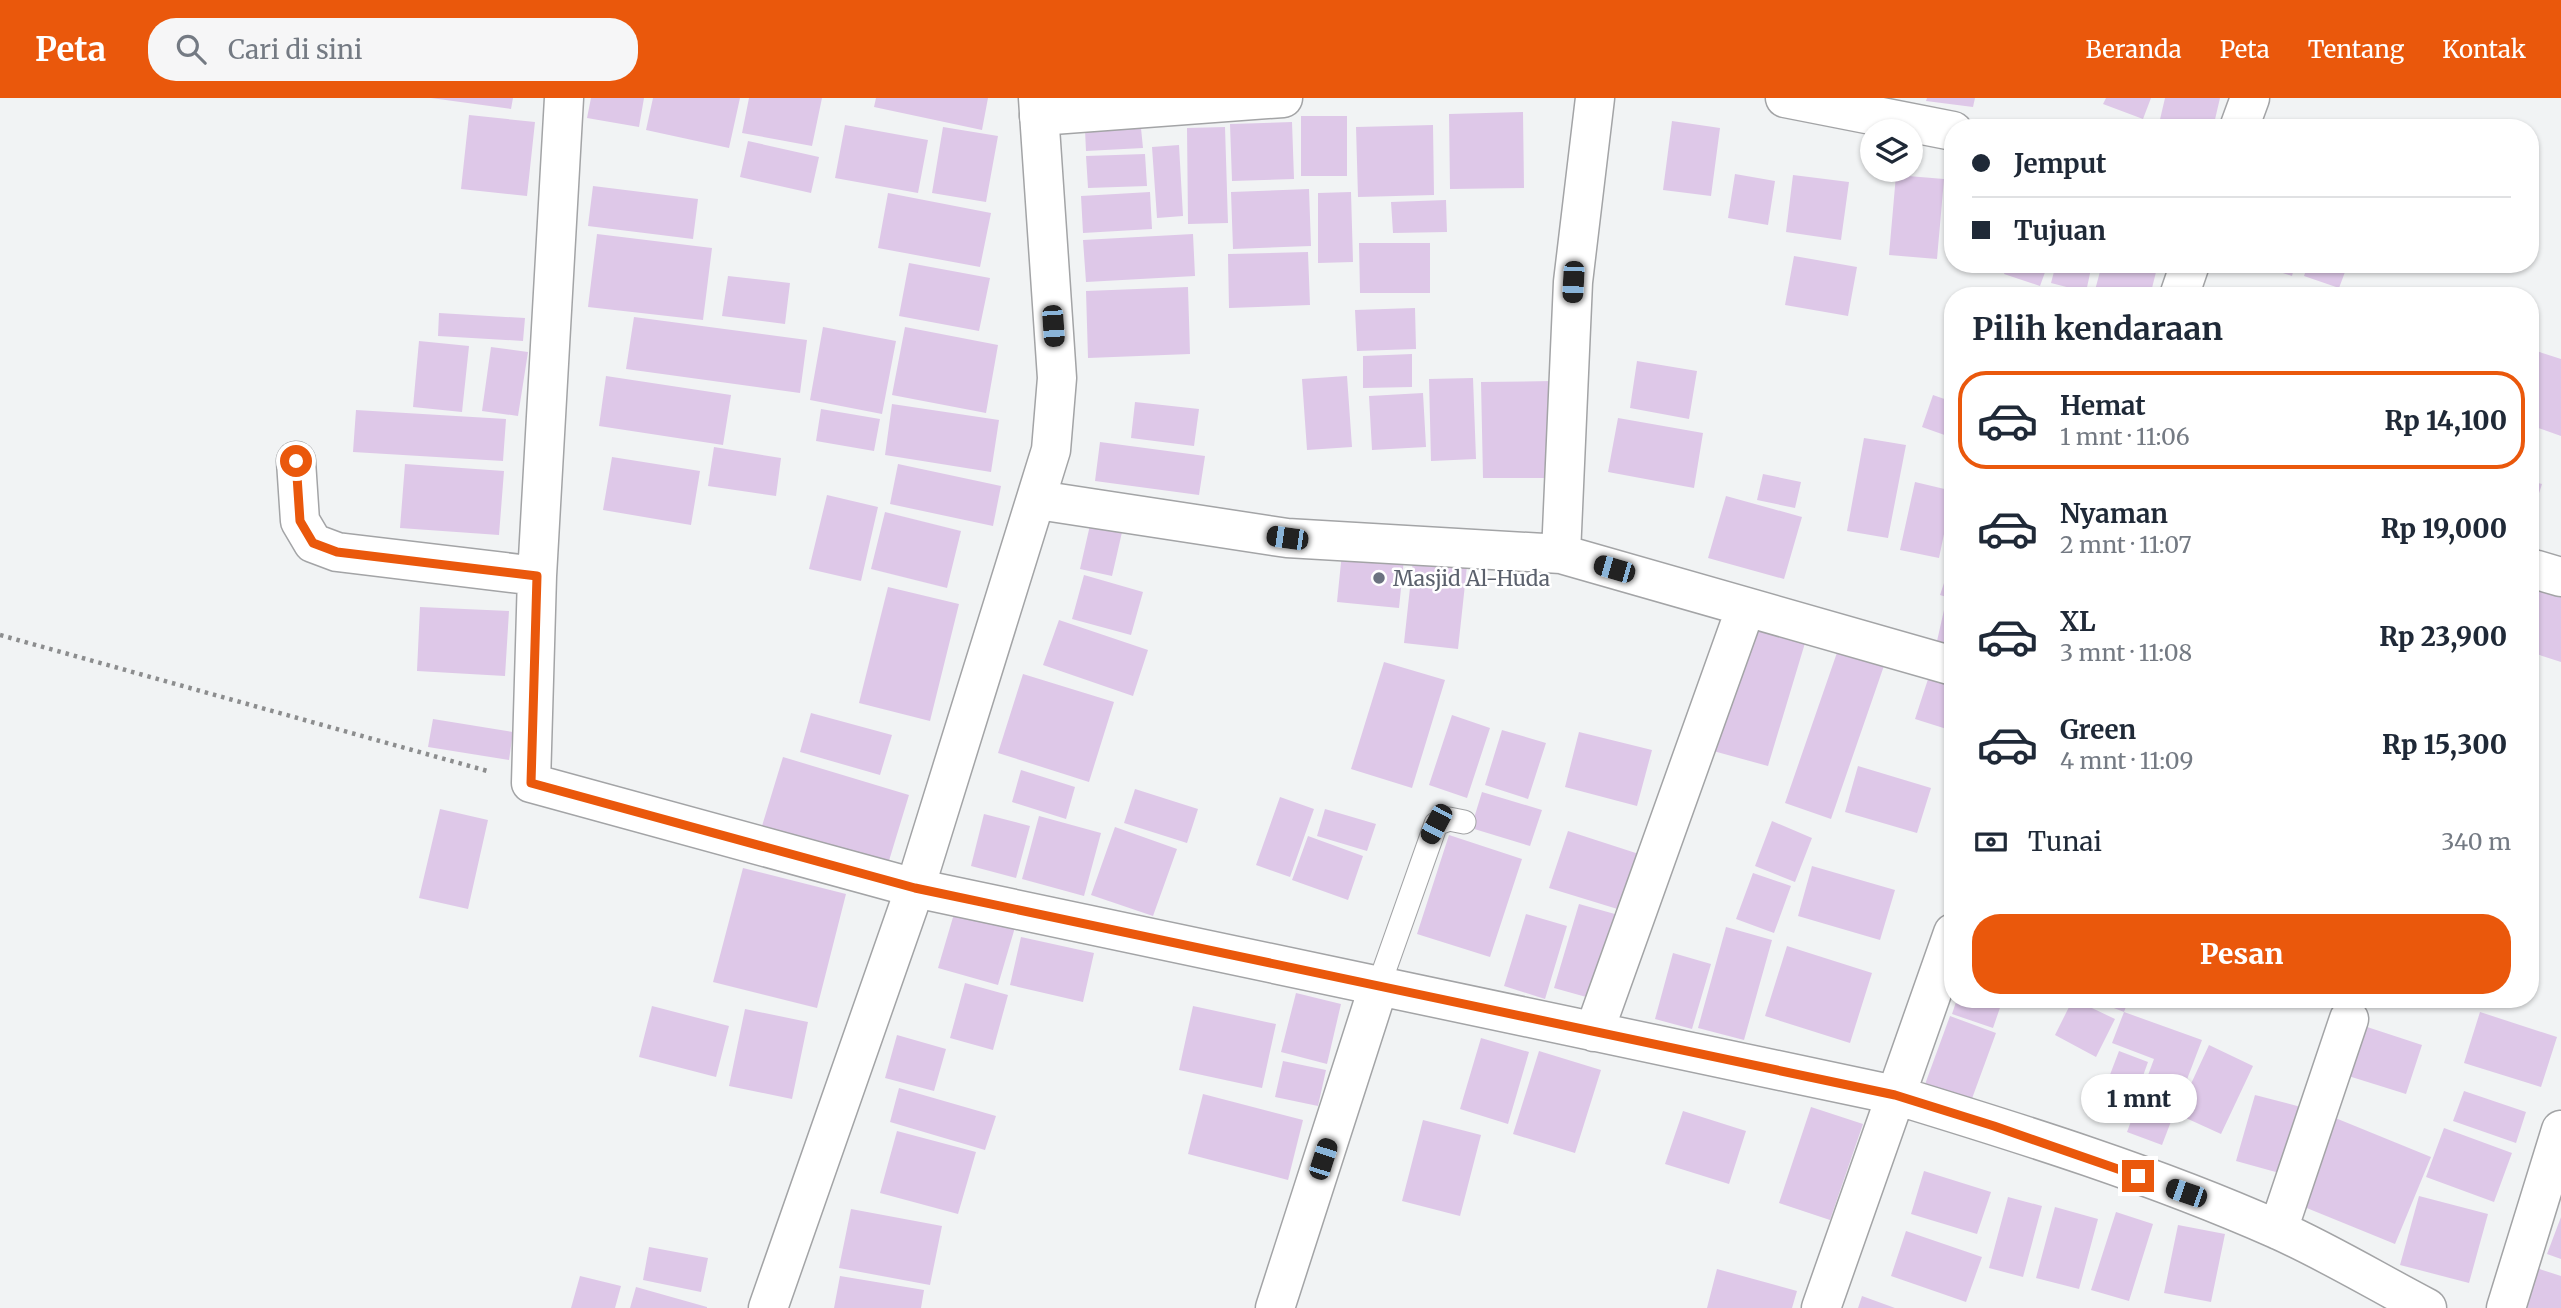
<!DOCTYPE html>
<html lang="id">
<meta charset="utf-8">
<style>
body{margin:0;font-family:Merriweather,serif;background:#f6f6f7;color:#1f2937;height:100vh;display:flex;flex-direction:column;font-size:26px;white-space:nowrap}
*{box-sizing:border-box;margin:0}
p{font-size:23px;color:#747a83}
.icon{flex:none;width:38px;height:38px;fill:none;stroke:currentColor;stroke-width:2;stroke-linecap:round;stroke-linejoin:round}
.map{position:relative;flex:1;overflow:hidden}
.sheet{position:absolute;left:1944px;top:189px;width:595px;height:721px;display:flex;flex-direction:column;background:#fff;border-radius:28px;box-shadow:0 2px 5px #0004}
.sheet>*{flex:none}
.banner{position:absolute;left:1944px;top:21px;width:595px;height:154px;border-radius:28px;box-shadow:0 2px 5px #0004;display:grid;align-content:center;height:154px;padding:0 28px;background:#fff}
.fabs{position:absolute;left:1860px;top:21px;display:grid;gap:14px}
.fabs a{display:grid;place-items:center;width:63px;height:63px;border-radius:50%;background:#fff;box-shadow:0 2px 5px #0004;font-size:35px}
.end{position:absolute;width:32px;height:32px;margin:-16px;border:9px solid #ea580c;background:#fff;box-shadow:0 0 0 4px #fff}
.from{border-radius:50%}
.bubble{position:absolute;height:49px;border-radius:24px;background:#fff;box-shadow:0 2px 5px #0004;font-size:23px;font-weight:800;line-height:49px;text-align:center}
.car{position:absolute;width:21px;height:42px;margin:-21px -10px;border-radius:9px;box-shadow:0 0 5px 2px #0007;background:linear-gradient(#222 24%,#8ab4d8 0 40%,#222 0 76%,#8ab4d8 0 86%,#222 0)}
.banner b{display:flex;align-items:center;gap:24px;height:66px;font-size:26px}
.banner b+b{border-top:2px solid #e0e1e3}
.banner i{width:18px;height:18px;background:#1f2937}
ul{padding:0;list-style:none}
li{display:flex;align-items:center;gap:21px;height:98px;margin:0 14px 10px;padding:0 14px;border:4px solid transparent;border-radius:28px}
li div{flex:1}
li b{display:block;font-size:26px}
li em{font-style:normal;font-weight:800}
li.current{border-color:#ea580c}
li>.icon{width:63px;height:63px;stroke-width:1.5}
h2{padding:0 28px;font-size:32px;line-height:84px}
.pay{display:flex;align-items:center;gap:18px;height:77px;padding:0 28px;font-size:26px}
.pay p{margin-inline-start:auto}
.button{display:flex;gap:14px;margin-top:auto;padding:14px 28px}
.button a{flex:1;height:80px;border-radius:28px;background:#ea580c;color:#fff;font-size:28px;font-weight:800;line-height:80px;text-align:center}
header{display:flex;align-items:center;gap:42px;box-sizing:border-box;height:98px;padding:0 35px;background:#ea580c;color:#fff}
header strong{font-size:33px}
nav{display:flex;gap:38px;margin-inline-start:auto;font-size:24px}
.search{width:490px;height:63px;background:#f6f6f7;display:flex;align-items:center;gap:18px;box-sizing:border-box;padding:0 24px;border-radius:28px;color:#747a83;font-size:26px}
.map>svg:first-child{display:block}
</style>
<header>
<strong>Peta</strong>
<div class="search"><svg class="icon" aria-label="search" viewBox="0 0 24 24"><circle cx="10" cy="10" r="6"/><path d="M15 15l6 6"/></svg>Cari di sini</div>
<nav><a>Beranda</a><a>Peta</a><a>Tentang</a><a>Kontak</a></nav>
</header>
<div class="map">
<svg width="2561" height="1210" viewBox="0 0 2561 1210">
<rect width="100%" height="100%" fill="#f1f3f4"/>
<!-- building -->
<path fill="#dec8e8" d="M431,0h82l-2,11z
M591,0h53l-5,29 -52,-9z
M653,0h87l-11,50 -83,-18z
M749,0h73l-10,48 -70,-13z
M876,0h112l-6,32 -108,-23z
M1927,0h48l-2,9 -47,-6z
M2106,0h45l-8,21 -40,-15z
M2165,0h55l-7,30h-55z
M1523,14l1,76 -74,1 -1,-75z
M469,17l66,7 -8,74 -66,-7z
M1301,18h46v60h-46z
M1672,23l48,7 -9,68 -48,-6z
M1292,24l2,57 -62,2 -2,-57z
M845,27l83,15 -10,53 -83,-15z
M1433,27l1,70 -76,2 -2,-70z
M943,29l55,9 -12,66 -54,-9z
M1225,29l3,96 -40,1 -1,-96z
M1141,30l2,20 -57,3 -1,-21z
M748,43l71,16 -8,36 -71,-16z
M1179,47l4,71 -26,2 -5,-71z
M1145,56l2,32 -59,2 -2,-32z
M1735,76l40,7 -7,44 -40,-7z
M1793,77l56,7 -8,58 -55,-8z
M1896,77l48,4 -7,80 -48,-4z
M593,88l105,13 -5,40 -105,-13z
M1309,91l2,57 -78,3 -2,-57z
M1150,94l2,37 -69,4 -2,-37z
M1351,94l2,70 -35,1v-70z
M888,95l103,20 -11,54 -102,-19z
M1446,102l1,32 -54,1 -2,-31z
M597,136l115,14 -9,72 -115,-13z
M1193,136l2,42 -109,6 -3,-42z
M1359,145h71v50h-70z
M1308,154l2,53 -81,3 -1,-54z
M1794,158l63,11 -9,49 -63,-11z
M909,165l81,15 -11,53 -80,-15z
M1957,166h43l-1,9 -43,-5z
M2008,166h40l-8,22 -36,-12z
M2056,166h36l-6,28 -35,-9z
M2102,166h56l-8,32 -56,-2z
M2256,166h39l-3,12z
M2308,166h40l-9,24 -35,-12z
M728,178l62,7 -5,41 -63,-8z
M1188,189l2,67 -102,4 -2,-67z
M1415,210l1,41 -59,2 -2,-41z
M439,215l86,5 -2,23 -85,-5z
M634,219l173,23 -7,53 -174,-24z
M823,229l73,14 -14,73 -72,-14z
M905,229l93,18 -12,68 -94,-18z
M419,243l50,5 -7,66 -49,-5z
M491,249l37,5 -10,64 -36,-5z
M2530,251l31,10v77l-31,-11z
M1412,256v33l-49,1v-32z
M1637,263l60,10 -8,48 -59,-11z
M606,278l125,19 -8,50 -124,-19z
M1347,278l5,71 -45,3 -5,-71z
M1473,280l3,81 -45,2 -2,-82z
M1553,283l1,97h-71l-2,-96z
M1423,295l3,54 -54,3 -3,-54z
M1933,297l20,7v36l-31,-11z
M1135,304l64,7 -5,37 -63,-8z
M892,306l107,16 -8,52 -106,-17z
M821,311l59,10 -6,32 -58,-10z
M356,312l150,9 -3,42 -150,-9z
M1618,320l85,15 -9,55 -86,-16z
M1864,340l42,7 -18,93 -41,-7z
M1100,344l105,14 -6,39 -104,-14z
M714,349l67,11 -5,38 -68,-10z
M612,359l88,14 -9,54 -88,-15z
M405,366l99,7 -5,64 -99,-7z
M898,366l103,22 -8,40 -103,-22z
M1763,376l38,8 -6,26 -38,-8z
M2530,383l12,3 -11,34h-1z
M1915,384l38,9 -14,67 -39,-8z
M827,397l51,12 -17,74 -52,-12z
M1726,398l76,21 -18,62 -76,-21z
M885,414l76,19 -14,57 -76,-19z
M1093,414l32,7 -13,57 -32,-7z
M1343,445l62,6 -6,59 -62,-6z
M1953,458v43l-13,-4z
M1413,462l54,6 -9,83 -54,-6z
M1084,477l59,17 -12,43 -59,-16z
M888,489l71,17 -29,117 -71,-18z
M2538,490l23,9v65l-31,-10v-44z
M420,509l89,4 -4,65 -88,-5z
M1944,512l9,2v42l-18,-4z
M1059,522l89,30 -15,46 -90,-31z
M1743,527l62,18 -37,123 -62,-17z
M1841,543l46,16 -56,162 -46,-16z
M1384,564l61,18 -33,108 -61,-19z
M1930,575l23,7v51l-38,-12z
M1023,576l91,28 -25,80 -91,-29z
M811,615l81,22 -12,40 -80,-23z
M1452,617l38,13 -23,70 -38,-13z
M433,621l80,13 -4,28 -81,-13z
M1502,632l44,13 -18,56 -43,-14z
M1579,634l73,18 -15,56 -72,-19z
M783,659l126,38 -21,69 -126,-38z
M1858,668l73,22 -14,45 -72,-21z
M1021,672l54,17 -9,32 -54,-17z
M1135,691l63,20 -11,34 -63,-20z
M1482,694l60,18 -12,36 -59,-18z
M1280,699l34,12 -24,68 -34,-12z
M440,711l48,11 -20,89 -49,-11z
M1325,711l51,15 -9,27 -50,-15z
M984,716l46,12 -14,52 -45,-12z
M1039,718l62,17 -17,63 -62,-17z
M1772,723l40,17 -17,44 -40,-16z
M1115,729l62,22 -24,67 -62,-21z
M1568,733l74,24 -18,56 -75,-23z
M1449,737l73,24 -32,98 -73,-23z
M1308,738l55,20 -15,44 -56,-20z
M1812,768l83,24 -15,50 -82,-24z
M743,770l103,26 -29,114 -104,-26z
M1753,775l38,13 -17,47 -38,-14z
M1579,806l43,12 -25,84 -43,-12z
M956,809l60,17 -18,61 -60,-17z
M1526,816l41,12 -22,73 -41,-13z
M1726,829l46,13 -28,100 -46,-12z
M1021,839l73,16 -11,49 -73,-17z
M1787,848l85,27 -22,70 -85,-27z
M1673,855l38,11 -19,65 -37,-10z
M965,885l43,12 -15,55 -43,-12z
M1296,895l45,11 -14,60 -46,-12z
M1957,901h46l-10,29 -41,-14z
M2073,901l42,20 -19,38 -41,-22z
M2091,901h38l-5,13z
M652,908l77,20 -13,51 -77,-20z
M1193,908l83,18 -14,64 -83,-18z
M745,911l63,13 -16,77 -63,-13z
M2124,914l78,28 -40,105 -35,-13 27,-73 -42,-16z
M2480,914l77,25 -16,50 -77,-24z
M1950,918l46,17 -26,71 -46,-17z
M2358,926l64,21 -16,49 -64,-20z
M897,937l49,14 -12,42 -49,-13z
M1481,940l48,14 -21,72 -48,-15z
M2209,947l44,21 -32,68 -44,-20z
M1539,953l62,19 -26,83 -62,-19z
M2119,953l29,11 -18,50 -30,-11z
M1283,963l43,9 -8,36 -43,-9z
M899,990l97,28 -11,34 -95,-28z
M2464,993l62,21 -10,31 -63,-22z
M1203,996l100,26 -15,60 -100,-26z
M2255,997l46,12 -18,67 -47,-13z
M1811,1009l52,17 -33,96 -51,-17z
M1683,1013l63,20 -17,53 -64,-20z
M2328,1017l103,42 -36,87 -103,-42z
M1423,1022l58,15 -21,81 -58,-15z
M2444,1030l68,25 -18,49 -68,-25z
M897,1033l79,21 -18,62 -78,-21z
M1924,1073l67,21 -14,42 -66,-20z
M2419,1098l69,18 -19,69 -69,-18z
M2008,1099l34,9 -19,71 -34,-9z
M2055,1109l43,12 -19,70 -43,-11z
M851,1111l91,17 -12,59 -91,-17z
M2116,1114l37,12 -24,77 -38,-11z
M2561,1119v42l-14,-5z
M2178,1127l47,9 -14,68 -47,-9z
M1906,1133l76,26 -16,45 -75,-26z
M649,1149l59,11 -7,34 -58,-12z
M2530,1168l31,10v32h-44z
M1717,1171l80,22 -5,17h-85z
M580,1178l41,10 -6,22h-44z
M840,1178l84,14 -3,18h-87z
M636,1189l71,20v1h-77z
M1862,1198l33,12h-37z"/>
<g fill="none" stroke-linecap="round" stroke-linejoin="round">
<!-- lane casing -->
<g stroke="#a3a4a6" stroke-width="25">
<path id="lane" d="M1379,887l57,-161 13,-5 15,3"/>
</g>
<!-- street casing -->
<g stroke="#a3a4a6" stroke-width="41">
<path id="street" d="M564,0l-27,478 -6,207 384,105 980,207c128,39 259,80 381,134 52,23 101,53 151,79
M1785,0l168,33
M1039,18l244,-18
M2239,30l11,-30
M2179,198l11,-32
M296,363l4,60 13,22 24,9 200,24
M1038,402l249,38 274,16 392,112
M1561,456l12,-272 22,-184
M2530,470l31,9
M1594,934l152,-425
M2278,1132l71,-211
M1275,1210l104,-323
M1821,1210l132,-375
M2506,1210l55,-178"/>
</g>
<!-- secondary casing -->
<g stroke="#a3a4a6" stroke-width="41">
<path id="secondary" d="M768,1210l147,-420 136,-438 6,-72 -19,-280"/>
</g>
<!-- path -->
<path stroke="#8c8d8e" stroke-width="4.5" stroke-dasharray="3.5 5" stroke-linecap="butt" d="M0,537l491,137"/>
<!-- lane -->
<use href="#lane" stroke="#fff" stroke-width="23"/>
<!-- street -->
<use href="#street" stroke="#fff" stroke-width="38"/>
<!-- secondary -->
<use href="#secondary" stroke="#fff" stroke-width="38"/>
</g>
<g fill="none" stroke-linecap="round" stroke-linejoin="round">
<!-- route -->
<path stroke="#ea580c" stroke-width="9" d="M296,363l4,60 13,22 24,9 200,24 -6,207 384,105 980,207 99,31 144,50"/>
</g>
<!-- markers -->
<circle fill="#6b7280" stroke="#fff" stroke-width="2.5" cx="1379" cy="480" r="7"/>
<g text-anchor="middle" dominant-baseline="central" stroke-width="5" stroke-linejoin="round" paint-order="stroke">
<!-- worship labels -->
<g font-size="21" fill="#5b616d" stroke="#fff" text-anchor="start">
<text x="1393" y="480">Masjid Al-Huda</text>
</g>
</g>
</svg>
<div class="fabs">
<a><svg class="icon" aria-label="layers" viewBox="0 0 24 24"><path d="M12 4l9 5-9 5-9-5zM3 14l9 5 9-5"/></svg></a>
</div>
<i class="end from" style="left:296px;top:363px"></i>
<i class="end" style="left:2138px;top:1078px"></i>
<div class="bubble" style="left:2081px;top:976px;width:116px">1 mnt</div>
<i class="car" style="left:1573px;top:184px;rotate:183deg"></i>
<i class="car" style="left:1053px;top:228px;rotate:176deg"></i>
<i class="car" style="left:1287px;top:440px;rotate:278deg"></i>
<i class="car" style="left:1614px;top:471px;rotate:286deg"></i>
<i class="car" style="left:1436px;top:726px;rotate:208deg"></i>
<i class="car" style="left:1323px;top:1061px;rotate:18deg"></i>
<i class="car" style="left:2186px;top:1095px;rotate:289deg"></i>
<div class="banner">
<b><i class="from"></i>Jemput</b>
<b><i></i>Tujuan</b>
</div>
<section class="sheet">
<h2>Pilih kendaraan</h2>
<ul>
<li class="current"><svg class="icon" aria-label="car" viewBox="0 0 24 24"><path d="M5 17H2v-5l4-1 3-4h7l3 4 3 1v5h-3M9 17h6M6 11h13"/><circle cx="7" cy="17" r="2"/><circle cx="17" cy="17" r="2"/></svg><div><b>Hemat</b><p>1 mnt · 11:06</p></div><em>Rp 14,100</em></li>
<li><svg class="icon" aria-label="car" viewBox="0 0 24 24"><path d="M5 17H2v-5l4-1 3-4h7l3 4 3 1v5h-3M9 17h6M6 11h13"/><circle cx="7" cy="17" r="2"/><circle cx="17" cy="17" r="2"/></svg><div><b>Nyaman</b><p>2 mnt · 11:07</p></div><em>Rp 19,000</em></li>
<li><svg class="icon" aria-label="car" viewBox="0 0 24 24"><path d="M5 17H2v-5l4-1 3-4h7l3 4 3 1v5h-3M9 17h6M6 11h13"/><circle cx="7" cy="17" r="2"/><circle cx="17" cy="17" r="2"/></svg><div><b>XL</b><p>3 mnt · 11:08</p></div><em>Rp 23,900</em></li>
<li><svg class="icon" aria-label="car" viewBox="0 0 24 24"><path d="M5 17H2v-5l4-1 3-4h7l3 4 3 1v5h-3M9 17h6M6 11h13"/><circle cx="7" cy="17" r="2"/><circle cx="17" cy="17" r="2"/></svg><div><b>Green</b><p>4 mnt · 11:09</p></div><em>Rp 15,300</em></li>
</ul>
<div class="pay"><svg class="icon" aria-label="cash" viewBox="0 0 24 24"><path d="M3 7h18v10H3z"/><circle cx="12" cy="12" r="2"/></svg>Tunai<p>340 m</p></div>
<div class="button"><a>Pesan</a></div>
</section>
</div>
